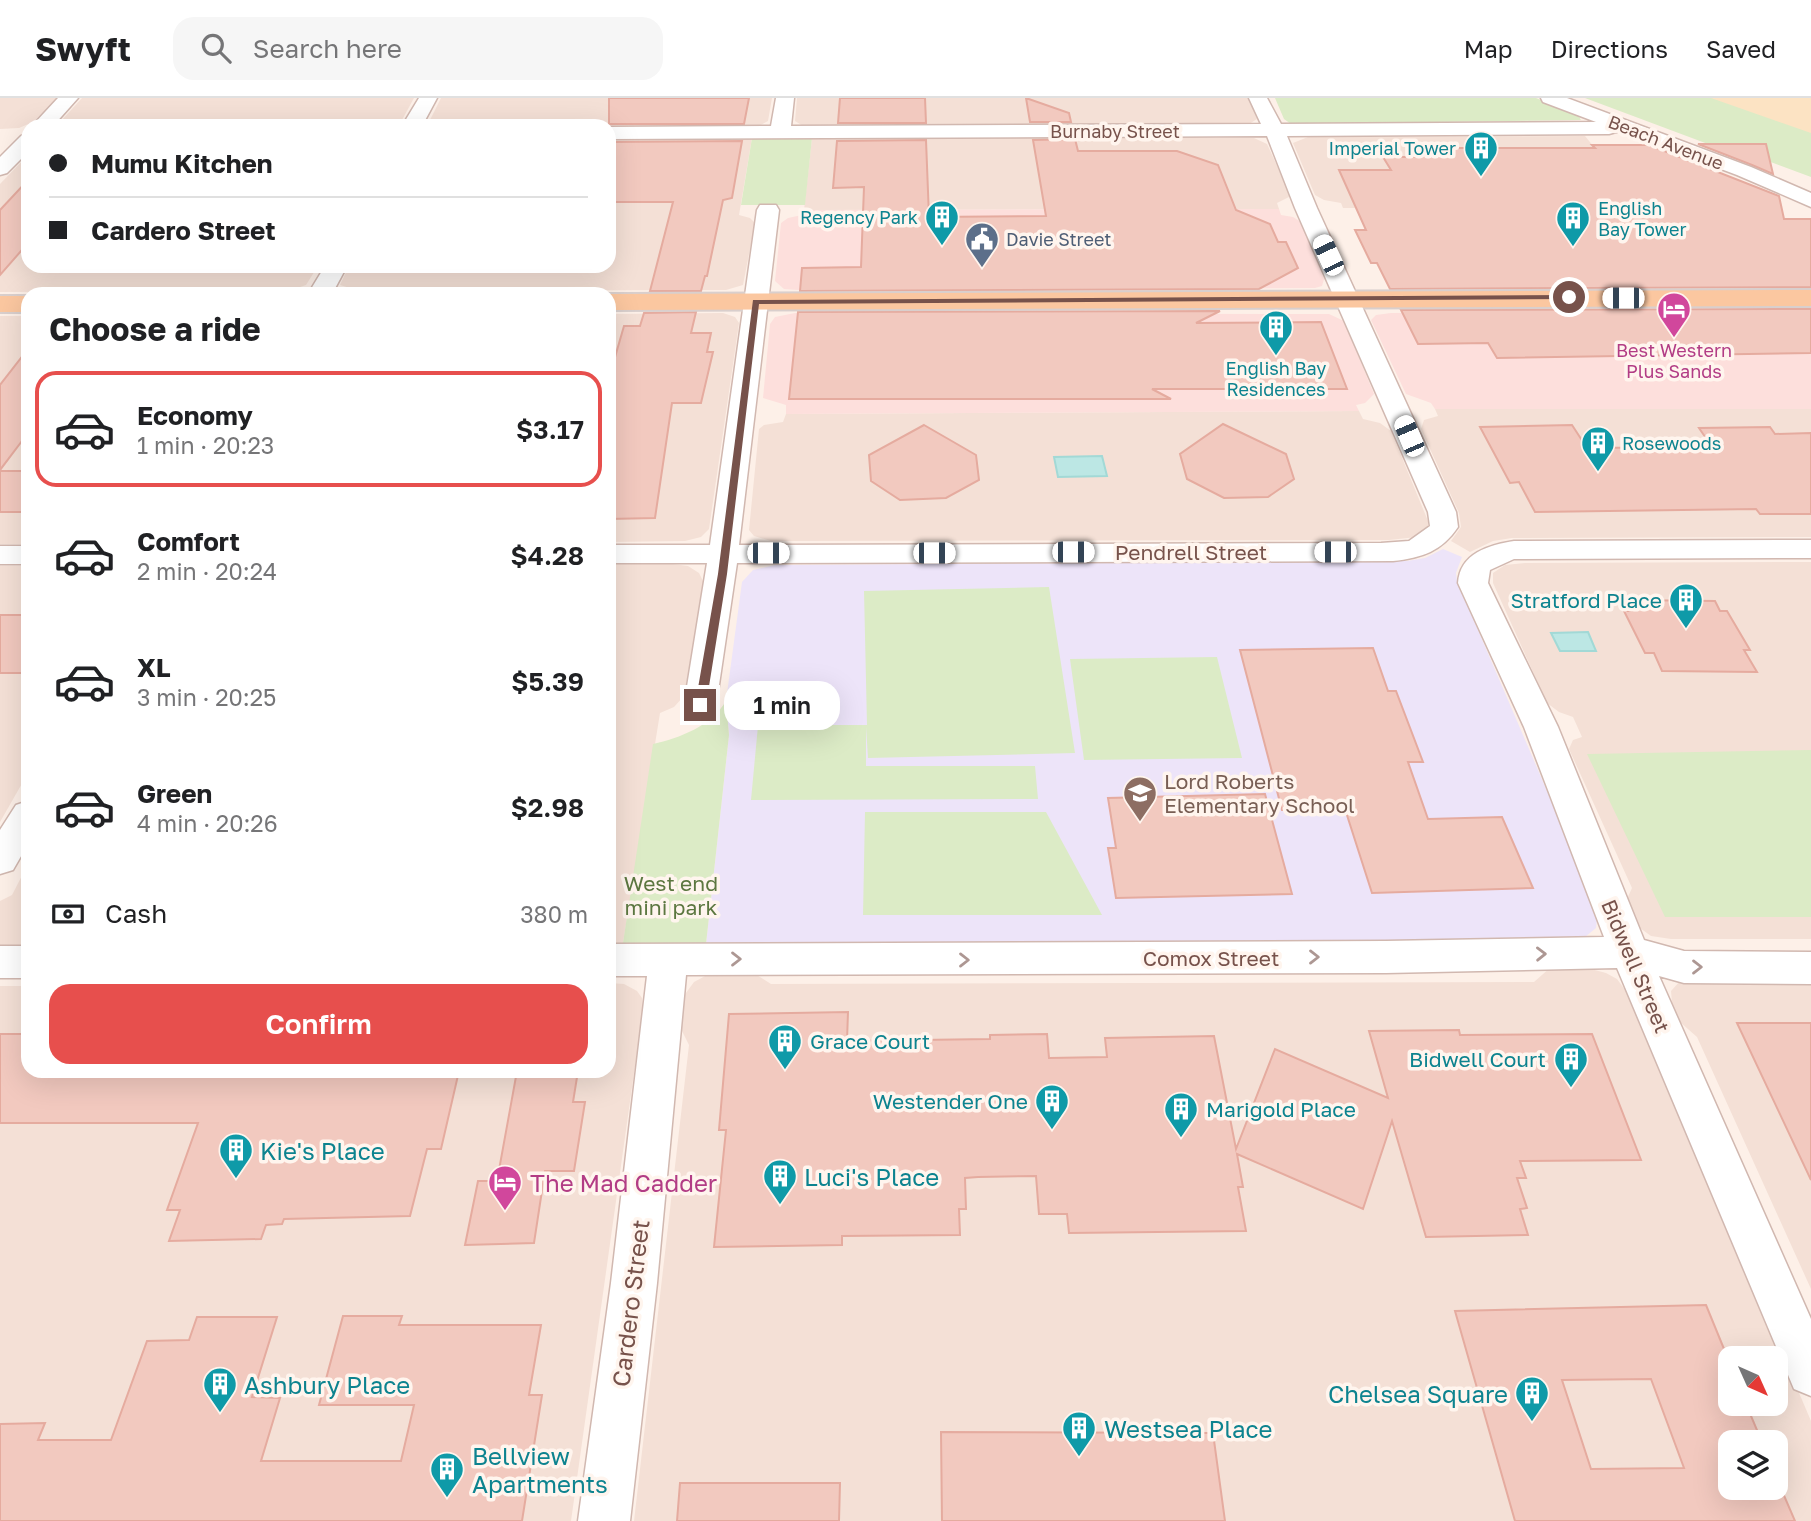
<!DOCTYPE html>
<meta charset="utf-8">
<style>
body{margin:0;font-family:"Golos Text",sans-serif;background:#f6f6f6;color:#202124;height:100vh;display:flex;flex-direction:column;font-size:26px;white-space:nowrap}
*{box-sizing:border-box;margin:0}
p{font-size:23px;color:#757577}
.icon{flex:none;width:38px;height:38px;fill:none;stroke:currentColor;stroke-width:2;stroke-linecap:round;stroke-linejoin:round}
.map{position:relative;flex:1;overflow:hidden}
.side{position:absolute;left:21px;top:189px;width:595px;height:791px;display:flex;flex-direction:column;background:#fff;border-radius:21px;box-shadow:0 7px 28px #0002}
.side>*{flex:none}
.hud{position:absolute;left:21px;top:21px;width:595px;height:154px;border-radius:21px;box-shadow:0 7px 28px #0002;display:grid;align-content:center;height:154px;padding:0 28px;background:#fff}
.needle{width:46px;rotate:135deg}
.controls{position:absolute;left:1718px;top:1248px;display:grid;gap:14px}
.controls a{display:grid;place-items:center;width:70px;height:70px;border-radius:14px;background:#fff;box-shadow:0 7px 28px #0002;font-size:35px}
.end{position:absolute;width:32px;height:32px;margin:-16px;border:9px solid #77524b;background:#fff;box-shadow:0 0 0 4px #fff}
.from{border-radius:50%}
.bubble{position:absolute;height:49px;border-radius:21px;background:#fff;box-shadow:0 7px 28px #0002;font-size:23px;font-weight:600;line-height:49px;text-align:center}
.car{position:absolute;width:21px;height:42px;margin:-21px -10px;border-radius:9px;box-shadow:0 0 5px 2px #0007;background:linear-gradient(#fff 24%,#345 0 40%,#fff 0 76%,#345 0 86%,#fff 0)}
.hud b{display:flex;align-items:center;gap:24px;height:66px;font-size:26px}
.hud b+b{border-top:2px solid #e0e0e0}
.hud i{width:18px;height:18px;background:#202124}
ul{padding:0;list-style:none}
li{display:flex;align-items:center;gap:21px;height:116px;margin:0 14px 10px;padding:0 14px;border:4px solid transparent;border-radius:21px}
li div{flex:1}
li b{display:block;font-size:26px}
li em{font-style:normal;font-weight:600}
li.on{border-color:#e74f4d}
li>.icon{width:63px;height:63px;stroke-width:1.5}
h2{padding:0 28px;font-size:32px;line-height:84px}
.pay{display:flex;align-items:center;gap:18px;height:77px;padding:0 28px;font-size:26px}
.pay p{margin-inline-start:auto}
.primary-button{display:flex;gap:14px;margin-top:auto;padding:14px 28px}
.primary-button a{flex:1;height:80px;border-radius:21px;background:#e74f4d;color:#fff;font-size:28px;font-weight:600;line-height:80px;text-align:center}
header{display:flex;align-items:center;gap:42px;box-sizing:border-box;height:98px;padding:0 35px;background:#fff;border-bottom:2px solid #e0e0e0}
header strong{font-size:33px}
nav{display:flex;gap:38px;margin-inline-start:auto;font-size:24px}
.search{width:490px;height:63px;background:#f6f6f6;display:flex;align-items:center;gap:18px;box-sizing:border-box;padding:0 24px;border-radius:21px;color:#757577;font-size:26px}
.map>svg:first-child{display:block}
</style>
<header>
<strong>Swyft</strong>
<div class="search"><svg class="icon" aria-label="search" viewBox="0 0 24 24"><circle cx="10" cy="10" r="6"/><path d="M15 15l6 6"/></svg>Search here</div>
<nav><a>Map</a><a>Directions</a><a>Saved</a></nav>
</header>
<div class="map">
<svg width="1811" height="1423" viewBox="0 0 1811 1423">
<rect width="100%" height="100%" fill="#fdf0e8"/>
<!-- residential -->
<path fill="#f4e0d6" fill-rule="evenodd" d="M0,0h58l-25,24 -14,6 -19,1z
M82,0h332l-12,22 -15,6h-324l-2,-5z
M441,0h331l-4,23 -11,6h-148l-175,-1 -5,-4z
M797,0h452l8,21 -11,7h-443l-8,-5z
M1585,38l58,71 -300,1 -2,-5 -17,-3 -9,-5 -22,-52 15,-6z
M609,40h143l-13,77 11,3 5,5 -12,62 -17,5 -366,1 -20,-6 9,-19h260z
M812,40h442l13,6 24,52 -14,7 2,6 -475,1z
M28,57v111h290l-12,19 -18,6 -288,1v-108z
M723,215l12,4 4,6 -30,206 -8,8 -16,4 -76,1v-228z
M0,218h28v228h-28z
M1435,311h376v128l-299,1 -19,3 -23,11 -19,-11 10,-14 -2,-14 -38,-84 3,-9 14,-4z
M1359,313l4,8 17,4 11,8 37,90v6l-11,10 -28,3 -618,1 -17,-5 -5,-6 10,-101 5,-4 19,-3 3,-8z
M1811,464v377h-140l-20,-3 -11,-8 -5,-8 -8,-21 5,-11 -63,-139 4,-9 9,-3 -9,-20 -14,-5 -12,-9 -54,-120v-10l12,-8 20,-2z
M665,465l23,3 11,7 5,10 -20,113 -10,11 -14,6 -37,230h-14v-379z
M0,468h28v167l-7,11 7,1v28l-28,49z
M28,766v82h-28v-45l12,-6z
M1551,869l40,2 15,4 11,6 14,19 180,423v100h-1177l55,-476 -10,-20 4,-28 11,-15 15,-8 43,-2 19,12 763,-2zM1731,1260h45v46h-45zM1731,1344h45v46h-45z
M1811,881v310l-114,-252 -17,-15 -8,-19 -1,-12 10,-11z
M609,885l15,1 13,7 5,7 1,11 -72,512h-571v-535h28v85h581z"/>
<!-- commercial -->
<path fill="#fddfdc" d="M1279,111l2,6 12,2 8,5 23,57 -2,7 -7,2 -517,2 -14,-1 -9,-8 6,-58 7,-5 14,-3 2,-5z
M1811,213v98h-376l-4,-6 -25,-9 -35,-74 5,-5 15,-2z
M795,215l534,1 15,7 30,73 -9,9 -9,2 3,6 -573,3v-9l-23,-7 7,-74 5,-7z"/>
<!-- education -->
<path fill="#ede4f9" d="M1443,451l19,8 -6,16 1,8 141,329 -2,18 -11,9 -12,3 -867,4 23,-209 -3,-34 16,-119 11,-12 22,-5 632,-4 18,-3z"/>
<!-- green -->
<path fill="#dcebc6" d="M1275,0h261l42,17 3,5 -290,4 -7,-5z
M1585,0h226v79l-43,-16 -20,-2z
M752,40h60l-7,67h-64z
M1049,489l26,166 -207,5 -2,-31v39h169l3,33 -287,1 11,-117 33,-1 -3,43h75l-3,-134z
M1217,559l25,101 -158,2 -14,-101z
M726,603l3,34 -23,209 -83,-1 30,-199c27,-6 58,-18 73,-43z
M1811,652v167h-146l-78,-163z
M865,714h181l56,103h-239z"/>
<!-- sand -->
<path fill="#fce3c3" d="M1711,0h100v35z"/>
<!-- water -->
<path fill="#bce7e4" stroke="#a2d9d6" stroke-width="2" d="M1102,358l5,20 -49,1 -4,-20z
M1588,534l8,19h-36l-9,-18z"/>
<!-- building -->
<path fill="#f2c9bf" stroke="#e5ab9f" stroke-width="2" fill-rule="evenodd" d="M609,0h140l-5,26h-135z
M840,0h85l1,25h-88z
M1026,0l43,15 2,9h-41z
M1075,41l3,12h99l41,14 18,45 34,14 8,18h8l12,26 -39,21 -459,2 2,-23 59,-1 3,-80 -31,1 4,-47 89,-1 3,77 117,-1 -13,-76z
M742,43l-10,57 -9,2 -16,76h-2l-4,15h-51l23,-89h-64v-60z
M1698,46h68l7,30 -21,-9z
M1592,47h57l130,51 5,23h27v68l-421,2 -13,-26h-6l-16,-33h11l-27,-60h52l-8,-13h32l-2,-9h182z
M28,82v63l-28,32v-65z
M1811,211v44l-314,5 -9,-15 -70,1 -17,-34z
M1220,213l-24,12 125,-1 26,67h-195l19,10h-382l9,-87z
M696,214l-5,21h20l-4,19h6l-12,51h-29l-17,115 -46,1v-141l15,-52h16l4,-13z
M28,251v84l-28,37v-85z
M1223,326l63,30 8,25 -26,18 -44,1 -37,-19 -7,-25z
M924,327l52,30 3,25 -33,18 -46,2 -29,-19 -2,-26z
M1572,327l15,23 125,-1 -13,-19 71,-1 5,7 36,-1v81h-51l-4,-5 -221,3 -16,-30 -9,1 -30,-56z
M0,373h28v41h-28z
M1627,502l88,1 5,10h7l23,39h-6l13,22 -95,-1 -8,-18h-9l-21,-42h8z
M0,517h28v58h-28z
M1373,550l15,43h8l27,71h-15l20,57 74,-2 31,71 -161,5 -27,-84 -63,1 -42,-160z
M1265,696l27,100 -176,4 -8,-50h8l-8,-50z
M848,914l-1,29 143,-2v-4l57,-1 2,24 58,-1 -2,-19 109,-2 22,113 39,-100 113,49 -19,-67 90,-1 1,5 132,-1 49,126 -121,1 6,17h-9l10,30 -7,1 8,26 -102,2 -34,-116 -29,88 -126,-55 6,33h-5l8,44 -177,2 -2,-19h-28l-3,-38 -58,1 -13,1 1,31h-7l1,26 -118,1v9l-128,2 12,-117h-7l10,-116z
M1737,925h74v157z
M0,936h28v37h431l-18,78h-14l-17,67 -126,3 -2,5 -16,1 -5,14 -92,2 11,-31h-13l31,-87h-198z
M517,973h61l-5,31h12l-11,69h-29l-11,72 -69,2 13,-64h19z
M1706,1207l25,61v38h15l16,38h-31v46h45v-11l19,44h-280l-60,-210zM1651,1281l33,89 -93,1 -29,-89z
M343,1218h59l-3,9h142l-12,70h13l-20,126h-522v-97l45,-1 -7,17h73l36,-99 42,-1 8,-23h80l-25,80 28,1 -19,63h140l13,-56h-95z
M941,1334l272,1 12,88h-283z
M680,1385h160l-1,38h-162z"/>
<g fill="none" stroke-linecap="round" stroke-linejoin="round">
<!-- minor casing -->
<g stroke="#d1b8b0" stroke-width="3">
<path id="minor" d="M58,0h20l-25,28h-21z
M419,0h18l-15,28h-20z
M776,0h18l-3,28 470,-2 -12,-26h18l14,26 315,-2 -53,-20 -2,-4h26l184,69 60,26v14l-74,-32 -117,-44 -11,3 -322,2 30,72 139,304 2,15c-16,24 -36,31 -65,34l-656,2 -21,142 -4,8 -12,3 -12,-3 -4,-8 23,-142h-98v-18h101l47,-335 3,-5h16l3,5 -40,335 642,-2 28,-2 21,-15 -2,-14 -133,-304 -28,-72 -658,3v-12l162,-1z
M28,36v18l-21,21 -7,2v-18l21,-21z
M325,168h22l-15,28h-24z
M1811,442v18l-297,1 -24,11 -2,13 70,144 86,213 40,11 127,1v32l-127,-1 -25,-7 152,343v77l-17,-7 -177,-421 -231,5 -700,2 -29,308 -27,238h-52l33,-238 36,-307h-38v-32l777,-3 218,-4 -80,-210 -66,-144c2,-30 31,-38 56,-42z
M0,448h28v18h-28z
M28,703v43l-15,26 -13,4v-44l16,-25z
M0,848h28v32h-28z"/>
</g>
<!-- major casing -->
<g stroke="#d9cfcd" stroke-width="4">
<path id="major" d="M1811,192v16l-1202,4v-16z
M0,198h28v16h-28z"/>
</g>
<!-- minor -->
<use href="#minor" fill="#fff" fill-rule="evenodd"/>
<!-- major -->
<use href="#major" fill="#fbc7a0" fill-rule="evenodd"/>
</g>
<!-- one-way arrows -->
<defs><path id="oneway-chevron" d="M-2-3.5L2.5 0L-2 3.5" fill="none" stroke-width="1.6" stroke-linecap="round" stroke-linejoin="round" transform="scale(1.75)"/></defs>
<g stroke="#ad9793">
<use href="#oneway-chevron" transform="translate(1541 856) rotate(-1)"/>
<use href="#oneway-chevron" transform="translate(1314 859)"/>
<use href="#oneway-chevron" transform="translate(736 861)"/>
<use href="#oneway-chevron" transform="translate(964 862)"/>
<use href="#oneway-chevron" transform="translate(1697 869)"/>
</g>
<!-- route -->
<path fill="#77524b" d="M1569,197l3,4 -813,5 -32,270 -21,131 -6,4 -5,-4 23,-131 35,-274z"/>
<!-- icons -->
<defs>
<g id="building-pin" transform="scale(1.75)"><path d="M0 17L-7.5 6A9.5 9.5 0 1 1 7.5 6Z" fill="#0f9aa8" stroke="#fff5ee"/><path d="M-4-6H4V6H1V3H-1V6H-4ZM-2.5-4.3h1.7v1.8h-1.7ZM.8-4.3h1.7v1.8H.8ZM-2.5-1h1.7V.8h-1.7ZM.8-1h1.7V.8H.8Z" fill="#fff"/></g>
<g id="civic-pin" transform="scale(1.75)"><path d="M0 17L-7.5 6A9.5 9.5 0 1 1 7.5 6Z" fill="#5c6f8a" stroke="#fff5ee"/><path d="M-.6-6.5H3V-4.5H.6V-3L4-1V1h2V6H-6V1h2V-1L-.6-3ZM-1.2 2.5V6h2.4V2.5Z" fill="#fff"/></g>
<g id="hotel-pin" transform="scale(1.75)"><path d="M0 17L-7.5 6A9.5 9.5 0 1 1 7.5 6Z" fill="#d1479c" stroke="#fff5ee"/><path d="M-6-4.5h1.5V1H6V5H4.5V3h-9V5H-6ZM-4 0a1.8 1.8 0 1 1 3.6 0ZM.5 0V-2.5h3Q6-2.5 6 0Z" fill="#fff"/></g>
<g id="school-pin" transform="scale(1.75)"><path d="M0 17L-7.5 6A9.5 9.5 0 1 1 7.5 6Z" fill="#8d6e63" stroke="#fff5ee"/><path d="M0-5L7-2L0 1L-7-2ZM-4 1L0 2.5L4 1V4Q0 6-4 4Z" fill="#fff"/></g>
</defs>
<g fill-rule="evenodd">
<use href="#building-pin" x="1481" y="50"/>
<use href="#building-pin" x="942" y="119"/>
<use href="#building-pin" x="1573" y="120"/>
<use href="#civic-pin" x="982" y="141"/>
<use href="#hotel-pin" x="1674" y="211"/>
<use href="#building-pin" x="1276" y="229"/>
<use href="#building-pin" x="1598" y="345"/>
<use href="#building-pin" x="1686" y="502"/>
<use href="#school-pin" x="1140" y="695"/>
<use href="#building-pin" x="785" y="943"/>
<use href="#building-pin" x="1571" y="961"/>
<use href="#building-pin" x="1052" y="1003"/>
<use href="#building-pin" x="1181" y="1011"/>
<use href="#building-pin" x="236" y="1052"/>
<use href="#building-pin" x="780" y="1078"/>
<use href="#hotel-pin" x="505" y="1084"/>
<use href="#building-pin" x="220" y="1286"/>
<use href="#building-pin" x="1532" y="1295"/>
<use href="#building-pin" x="1079" y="1330"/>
<use href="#building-pin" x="447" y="1371"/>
</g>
<g text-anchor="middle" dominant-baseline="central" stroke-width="7" stroke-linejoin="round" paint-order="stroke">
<!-- far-street labels -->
<g font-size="18" fill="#77524b" stroke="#fff5ee">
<text x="1115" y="33">Burnaby Street</text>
<text transform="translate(1666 44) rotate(21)">Beach Avenue</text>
</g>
<!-- far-culture labels -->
<g font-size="18" fill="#0d838f" stroke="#fff5ee" text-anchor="end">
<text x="1456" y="50">Imperial Tower</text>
<text x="1598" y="110" text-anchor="start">English<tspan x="1598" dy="21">Bay Tower</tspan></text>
<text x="918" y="119">Regency Park</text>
<text x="1276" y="270" text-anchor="middle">English Bay<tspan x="1276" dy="21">Residences</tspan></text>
<text x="1622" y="345" text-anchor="start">Rosewoods</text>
</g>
<!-- far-service labels -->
<g font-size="18" fill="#4e5e75" stroke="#fff5ee" text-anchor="start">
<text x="1006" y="141">Davie Street</text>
</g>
<!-- far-hotel labels -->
<g font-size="18" fill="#b23c85" stroke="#fff5ee">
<text x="1674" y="252">Best Western<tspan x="1674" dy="21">Plus Sands</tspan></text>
</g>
<!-- street labels -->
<g font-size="21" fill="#77524b" stroke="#fff5ee">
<text x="1191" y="454">Pendrell Street</text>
<text x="1211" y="860">Comox Street</text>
<text transform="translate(1636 868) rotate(67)">Bidwell Street</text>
</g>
<!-- culture labels -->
<g font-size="21" fill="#0d838f" stroke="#fff5ee" text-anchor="end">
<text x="1662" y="502">Stratford Place</text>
<text x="810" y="943" text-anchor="start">Grace Court</text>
<text x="1546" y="961">Bidwell Court</text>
<text x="1028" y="1003">Westender One</text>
<text x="1206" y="1011" text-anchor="start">Marigold Place</text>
</g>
<!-- education labels -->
<g font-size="21" fill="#785e54" stroke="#fff5ee" text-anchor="start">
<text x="1164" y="683">Lord Roberts<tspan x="1164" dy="24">Elementary School</tspan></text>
</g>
<!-- park labels -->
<g font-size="21" fill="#5c7740" stroke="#fff5ee">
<text x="671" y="785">West end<tspan x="671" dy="24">mini park</tspan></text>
</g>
<!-- near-culture labels -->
<g font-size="24" fill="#0d838f" stroke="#fff5ee" text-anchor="start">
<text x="260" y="1052">Kie's Place</text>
<text x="804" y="1078">Luci's Place</text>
<text x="244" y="1286">Ashbury Place</text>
<text x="1508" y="1295" text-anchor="end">Chelsea Square</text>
<text x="1104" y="1330">Westsea Place</text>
<text x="472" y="1357">Bellview<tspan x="472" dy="28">Apartments</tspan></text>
</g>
<!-- near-hotel labels -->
<g font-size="24" fill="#b23c85" stroke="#fff5ee" text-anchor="start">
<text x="530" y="1084">The Mad Cadder</text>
</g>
<!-- near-street labels -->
<g font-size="24" fill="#77524b" stroke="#fff5ee">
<text transform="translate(630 1205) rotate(-83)">Cardero Street</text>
</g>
</g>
</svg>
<div class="controls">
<a><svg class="needle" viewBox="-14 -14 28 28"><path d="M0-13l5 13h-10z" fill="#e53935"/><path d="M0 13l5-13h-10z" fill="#757577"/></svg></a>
<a><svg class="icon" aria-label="layers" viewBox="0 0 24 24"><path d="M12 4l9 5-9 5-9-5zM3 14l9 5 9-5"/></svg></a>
</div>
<i class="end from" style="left:1569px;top:199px"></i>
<i class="end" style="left:700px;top:607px"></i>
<div class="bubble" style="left:724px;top:583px;width:116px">1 min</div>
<i class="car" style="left:1328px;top:157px;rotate:335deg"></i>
<i class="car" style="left:1623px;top:200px;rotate:270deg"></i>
<i class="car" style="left:1409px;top:338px;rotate:337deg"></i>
<i class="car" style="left:1073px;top:454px;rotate:90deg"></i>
<i class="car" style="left:1335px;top:454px;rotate:270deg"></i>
<i class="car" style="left:768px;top:455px;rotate:90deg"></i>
<i class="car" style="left:934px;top:455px;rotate:90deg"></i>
<div class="hud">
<b><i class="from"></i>Mumu Kitchen</b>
<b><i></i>Cardero Street</b>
</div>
<section class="side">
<h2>Choose a ride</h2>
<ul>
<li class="on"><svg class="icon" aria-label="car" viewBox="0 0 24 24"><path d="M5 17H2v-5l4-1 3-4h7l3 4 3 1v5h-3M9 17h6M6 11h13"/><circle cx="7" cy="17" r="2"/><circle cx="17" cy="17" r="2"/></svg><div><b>Economy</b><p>1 min · 20:23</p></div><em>$3.17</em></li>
<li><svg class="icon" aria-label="car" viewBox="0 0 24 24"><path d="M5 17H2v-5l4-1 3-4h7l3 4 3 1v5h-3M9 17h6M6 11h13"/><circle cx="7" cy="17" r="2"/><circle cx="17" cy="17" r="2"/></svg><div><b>Comfort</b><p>2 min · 20:24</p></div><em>$4.28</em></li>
<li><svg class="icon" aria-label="car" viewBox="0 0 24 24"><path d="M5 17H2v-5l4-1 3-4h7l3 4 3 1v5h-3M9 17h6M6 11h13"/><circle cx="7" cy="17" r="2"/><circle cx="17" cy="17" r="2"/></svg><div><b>XL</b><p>3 min · 20:25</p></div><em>$5.39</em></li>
<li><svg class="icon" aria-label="car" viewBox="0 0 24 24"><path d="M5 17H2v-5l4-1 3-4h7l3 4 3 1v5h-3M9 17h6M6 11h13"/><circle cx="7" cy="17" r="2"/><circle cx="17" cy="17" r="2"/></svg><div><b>Green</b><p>4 min · 20:26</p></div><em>$2.98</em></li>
</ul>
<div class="pay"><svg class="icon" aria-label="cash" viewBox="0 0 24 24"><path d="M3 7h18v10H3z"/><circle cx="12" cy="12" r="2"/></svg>Cash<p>380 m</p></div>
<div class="primary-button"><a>Confirm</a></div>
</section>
</div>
